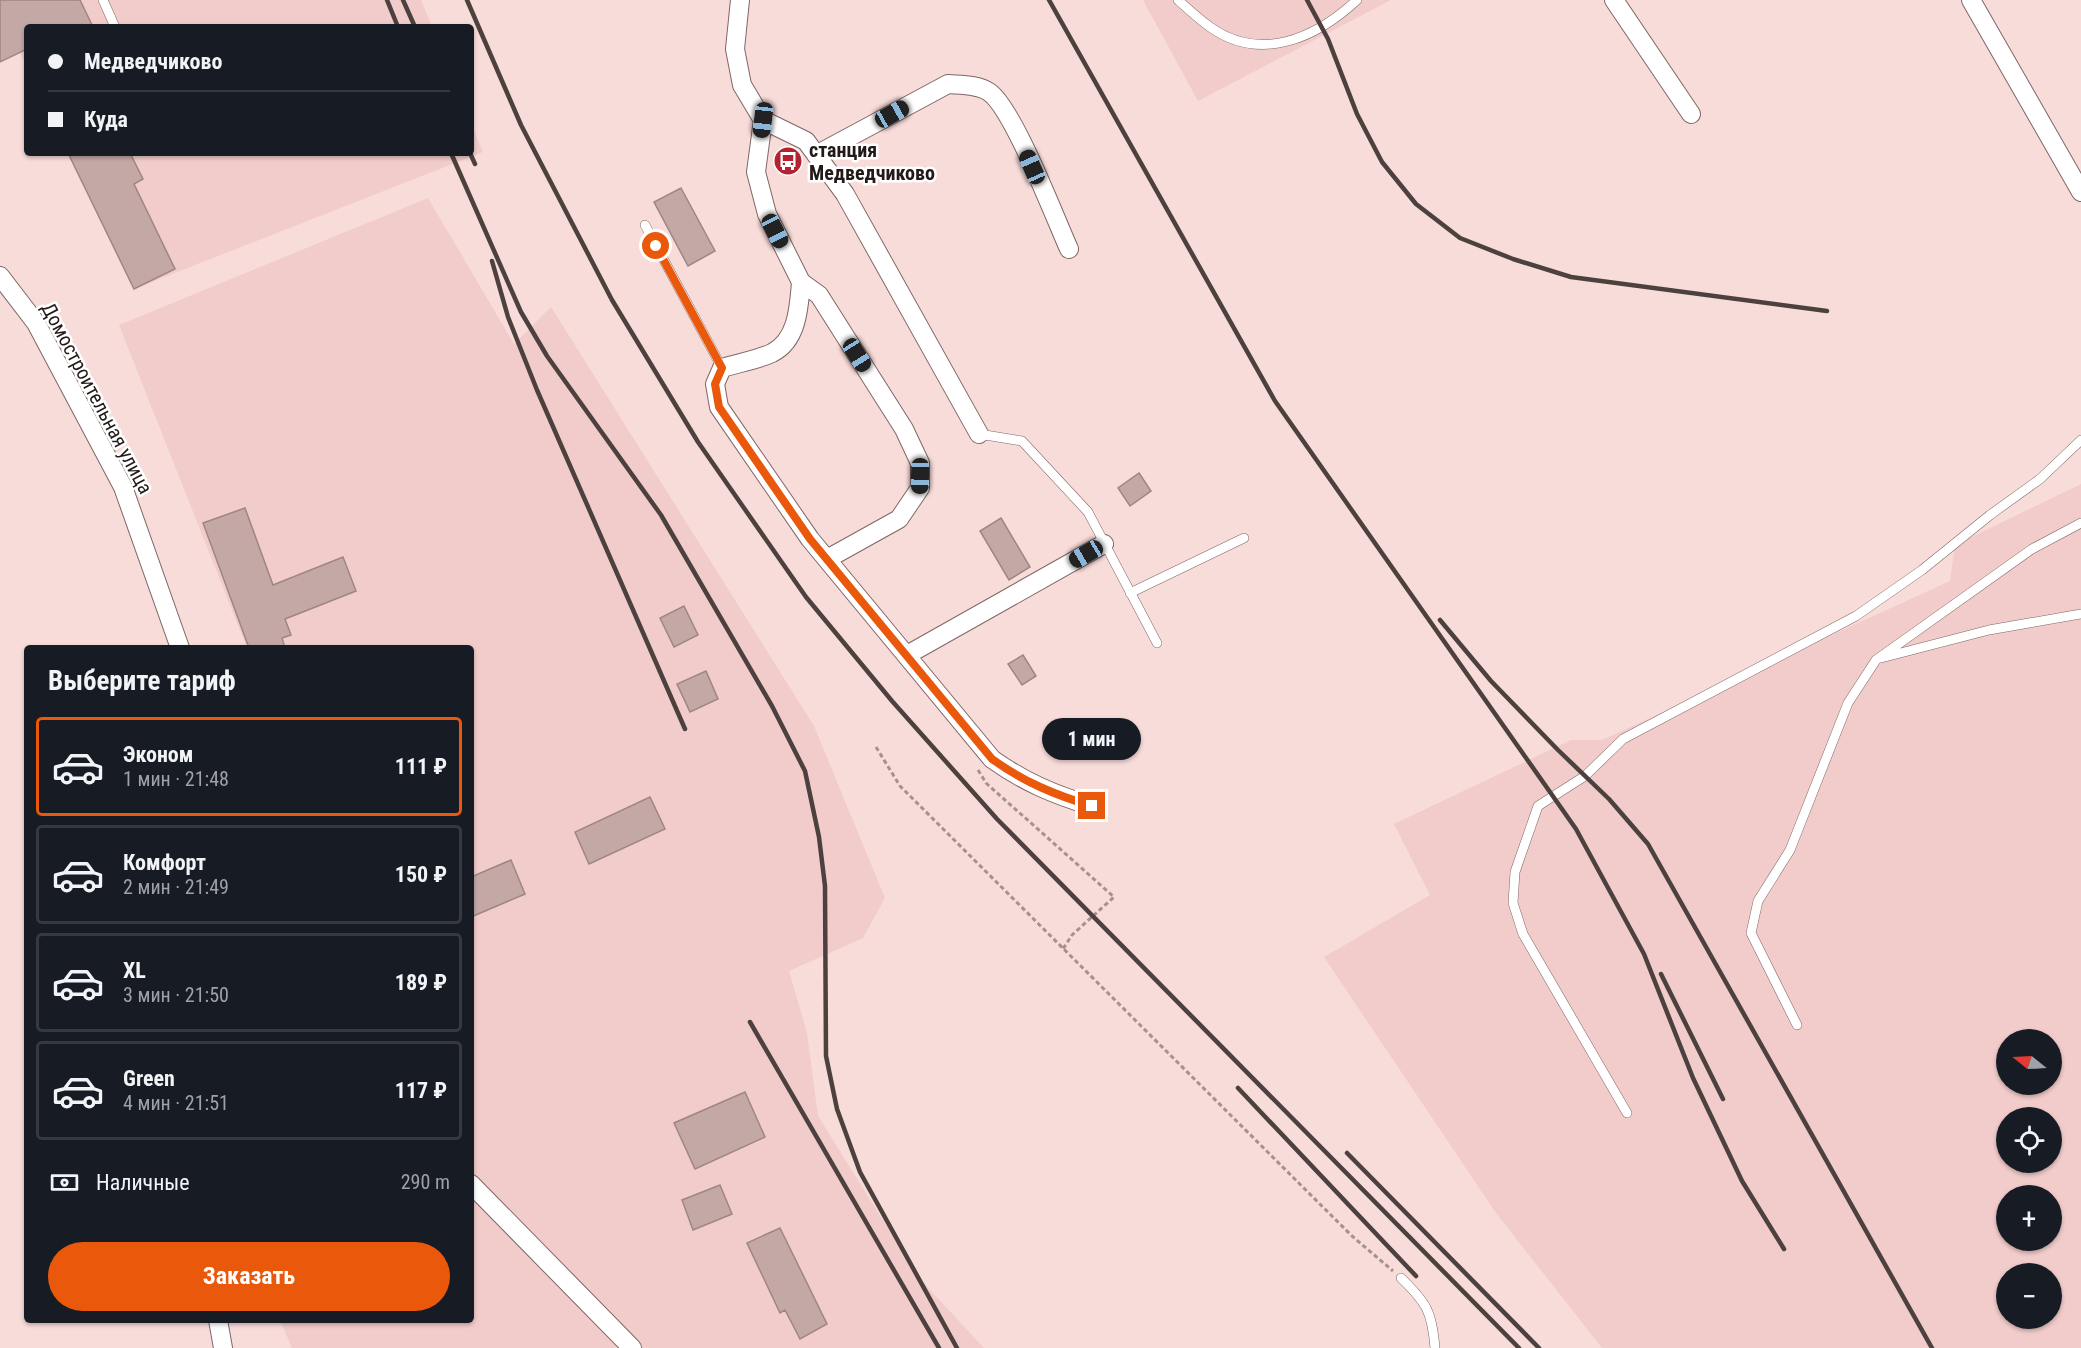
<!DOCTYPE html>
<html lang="ru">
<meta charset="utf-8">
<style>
body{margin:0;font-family:"Roboto Condensed",sans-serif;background:#242831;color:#f1f3f6;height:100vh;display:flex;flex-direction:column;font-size:22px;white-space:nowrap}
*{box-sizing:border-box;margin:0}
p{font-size:20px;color:#9ea1a6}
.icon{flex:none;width:33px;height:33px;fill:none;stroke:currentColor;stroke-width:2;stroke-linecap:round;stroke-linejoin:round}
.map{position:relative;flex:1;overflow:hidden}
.sheet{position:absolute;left:24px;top:645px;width:450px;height:678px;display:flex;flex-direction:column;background:#171b24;border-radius:6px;box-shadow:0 2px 4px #0004}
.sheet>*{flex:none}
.banner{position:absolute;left:24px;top:24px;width:450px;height:132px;border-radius:6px;box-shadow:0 2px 4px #0004;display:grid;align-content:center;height:132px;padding:0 24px;background:#171b24}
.needle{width:39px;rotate:288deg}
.controls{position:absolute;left:1996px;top:1029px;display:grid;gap:12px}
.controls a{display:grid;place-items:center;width:66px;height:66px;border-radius:50%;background:#171b24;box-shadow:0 2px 4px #0004;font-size:30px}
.end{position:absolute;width:27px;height:27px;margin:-14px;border:8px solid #ea580c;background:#fff;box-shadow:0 0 0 3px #fff}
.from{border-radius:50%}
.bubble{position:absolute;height:42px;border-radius:21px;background:#171b24;box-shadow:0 2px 4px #0004;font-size:20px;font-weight:700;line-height:42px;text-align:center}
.car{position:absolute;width:18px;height:36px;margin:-18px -9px;border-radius:8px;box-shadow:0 0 4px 2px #0007;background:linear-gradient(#222 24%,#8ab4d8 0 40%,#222 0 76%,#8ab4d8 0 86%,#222 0)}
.banner b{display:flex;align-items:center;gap:21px;height:57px;font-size:22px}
.banner b+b{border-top:2px solid #363941}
.banner i{width:15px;height:15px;background:#f1f3f6}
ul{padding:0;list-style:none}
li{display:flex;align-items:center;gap:18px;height:99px;margin:0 12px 9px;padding:0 12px;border:3px solid #363941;border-radius:6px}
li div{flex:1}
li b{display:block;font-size:22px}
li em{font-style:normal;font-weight:700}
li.on{border-color:#ea580c}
li>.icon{width:54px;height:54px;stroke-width:1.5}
h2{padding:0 24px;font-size:27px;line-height:72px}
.pay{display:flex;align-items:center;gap:15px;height:66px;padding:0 24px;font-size:22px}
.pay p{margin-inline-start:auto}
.cta{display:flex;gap:12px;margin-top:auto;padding:12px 24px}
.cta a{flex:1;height:69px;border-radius:36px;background:#ea580c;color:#fff;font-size:24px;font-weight:700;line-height:69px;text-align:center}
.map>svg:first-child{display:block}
</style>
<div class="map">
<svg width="2081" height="1348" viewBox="0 0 2081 1348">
<rect width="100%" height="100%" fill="#f8dcda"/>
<!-- built -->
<path fill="#f1ccca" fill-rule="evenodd" d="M0,0h421l11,27h-405v40l-7,-14 -20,9z
M1143,0h248l-193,101z
M471,123l12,29 -349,137 -66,-136h403z
M428,198l86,146 37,-37 263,419 71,172 -22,40 -74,33 18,62 11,83 101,162 65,70h-692l-12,-28h191v-672h-224l-128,-323z
M2081,484v864h-479l-106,-135 -172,-256 106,-62 -36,-71 177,-84h31l348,-159 5,-36zM2007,1040h45v44h-45zM2007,1118h45v44h-45zM2007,1196h45v44h-45zM2007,1274h45v44h-45z"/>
<!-- building -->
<path fill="#c3a8a6" stroke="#9f8583" stroke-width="1.5" d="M0,0h80l13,27h-66v22l-27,13z
M68,153h62l13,26 -9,5 41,85 -41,20z
M681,188l34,63 -27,15 -34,-64z
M1139,473l12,18 -21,15 -12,-18z
M245,508l28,77 70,-28 13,34 -71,28 6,16 -9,3 3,10h-36l-46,-125z
M1001,518l29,49 -21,13 -29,-49z
M684,606l14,29 -24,12 -14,-29z
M1023,655l13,21 -14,9 -14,-21z
M706,671l12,28 -28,13 -13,-28z
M650,797l15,32 -76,35 -14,-32z
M511,860l14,34 -54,23v-40z
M745,1092l20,45 -70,32 -21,-46z
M720,1185l12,29 -39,16 -11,-30z
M780,1228l47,96 -27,15 -15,-29 -5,3 -33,-70z"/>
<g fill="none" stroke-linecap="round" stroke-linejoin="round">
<!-- lane casing -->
<g stroke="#7f6665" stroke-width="10">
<path id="lane" d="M103,0l12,27
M1178,0c10,9 21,19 32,27 51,36 106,11 147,-27
M645,225l77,143
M979,434l43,7 66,71 69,131
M1130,593l114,-55
M1881,658l108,-28 92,-16
M1797,1025l-46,-92 7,-32 32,-51 58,-147 28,-43 156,-111 49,-26
M1627,1113l-104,-179 -10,-31 2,-31 23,-66 47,-30 38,-37 233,-123 66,-46 68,-55 50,-36 41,-39
M1401,1278c26,25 31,34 34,70"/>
</g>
<!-- street casing -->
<g stroke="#7f6665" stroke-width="20">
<path id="street" d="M740,0l-5,49 7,36 21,35 43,21 39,53 134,240
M1614,0l77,114
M1971,0l110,192
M763,120l-7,52 11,42 34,68 18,13 85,134 16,34v25l-21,31 -72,40
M816,155l132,-71c12,1 30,0 41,8 24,16 66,126 80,157
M0,276l36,47 87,164 57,161
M801,282c-2,24 -3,58 -29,71 -15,7 -34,10 -50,15l-7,16 4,23 91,132 182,220c32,23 63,36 100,47
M907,655l197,-111
M471,1184l161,164
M218,1320l5,28"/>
</g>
<!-- path -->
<path stroke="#a6918f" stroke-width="3" stroke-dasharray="4.5 3" stroke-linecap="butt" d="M876,747l24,39 452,450 41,35
M978,770l8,13 128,114 -42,38 -9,14"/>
<!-- lane -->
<use href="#lane" stroke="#fff" stroke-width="9"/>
<!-- street -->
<use href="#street" stroke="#fff" stroke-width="18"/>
<!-- rail -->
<path stroke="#4d413f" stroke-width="4.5" d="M387,0l11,27
M403,0l12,27
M467,0l54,125 91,175 86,142 108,155 86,104 105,118 522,529
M1049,0l226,401 301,428 68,125 49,124 49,103 42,68
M1307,0l21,39 29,75 25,48 34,42 44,34 53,21 58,18 256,34
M451,153l70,159 26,44 114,159 111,191 33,65 14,66 6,49 1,170 11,53 23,63 97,176
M470,153l5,11
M492,261l16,56 29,73 148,339
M1440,620l51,61 67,69 51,49 39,45 284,504
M1661,974l62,125
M750,1022l189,326
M1238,1088l178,188
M1347,1153l192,195"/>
</g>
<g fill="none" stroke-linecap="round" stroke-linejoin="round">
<!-- route -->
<path stroke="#ea580c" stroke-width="8" d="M656,246l66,122 -7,16 4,23 91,132 182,220c32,23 63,36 100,47"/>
</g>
<!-- icons -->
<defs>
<g id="bus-disc" transform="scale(1.5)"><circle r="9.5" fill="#b4222f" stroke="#fff"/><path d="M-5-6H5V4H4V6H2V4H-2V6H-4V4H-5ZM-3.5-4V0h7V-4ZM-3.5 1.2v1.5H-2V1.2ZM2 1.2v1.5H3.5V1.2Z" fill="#fff"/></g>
</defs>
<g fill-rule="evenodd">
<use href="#bus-disc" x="788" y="161"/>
</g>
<g text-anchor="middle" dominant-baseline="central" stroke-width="5" stroke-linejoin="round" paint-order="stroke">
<!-- poi labels -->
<g font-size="20" font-weight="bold" fill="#221918" stroke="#fff" text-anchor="start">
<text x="809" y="150">станция<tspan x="809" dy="23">Медведчиково</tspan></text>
</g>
<!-- street labels -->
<g font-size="20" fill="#221918" stroke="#fff">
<text transform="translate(97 398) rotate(62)">Домостроительная улица</text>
</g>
</g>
</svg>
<div class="controls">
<a><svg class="needle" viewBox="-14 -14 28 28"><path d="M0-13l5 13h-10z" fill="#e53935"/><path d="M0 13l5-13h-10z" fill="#9ea1a6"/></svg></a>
<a><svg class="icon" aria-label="locate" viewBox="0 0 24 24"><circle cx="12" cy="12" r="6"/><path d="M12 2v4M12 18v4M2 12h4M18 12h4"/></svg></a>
<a>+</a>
<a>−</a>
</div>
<i class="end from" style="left:656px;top:246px"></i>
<i class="end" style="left:1092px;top:806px"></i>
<div class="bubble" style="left:1042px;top:718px;width:99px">1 мин</div>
<i class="car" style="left:892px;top:114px;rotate:61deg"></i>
<i class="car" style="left:763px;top:120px;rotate:187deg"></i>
<i class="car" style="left:1032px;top:167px;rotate:336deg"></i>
<i class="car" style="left:775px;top:231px;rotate:153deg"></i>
<i class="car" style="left:857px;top:355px;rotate:148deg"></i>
<i class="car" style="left:920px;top:476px;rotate:181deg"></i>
<i class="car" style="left:1086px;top:554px;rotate:240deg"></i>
<div class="banner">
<b><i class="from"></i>Медведчиково</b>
<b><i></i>Куда</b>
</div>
<section class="sheet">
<h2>Выберите тариф</h2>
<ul>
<li class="on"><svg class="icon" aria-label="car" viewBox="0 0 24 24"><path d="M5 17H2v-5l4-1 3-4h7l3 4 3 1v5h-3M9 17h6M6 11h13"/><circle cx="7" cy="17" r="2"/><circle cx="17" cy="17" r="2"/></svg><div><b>Эконом</b><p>1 мин · 21:48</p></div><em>111 ₽</em></li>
<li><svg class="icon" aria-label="car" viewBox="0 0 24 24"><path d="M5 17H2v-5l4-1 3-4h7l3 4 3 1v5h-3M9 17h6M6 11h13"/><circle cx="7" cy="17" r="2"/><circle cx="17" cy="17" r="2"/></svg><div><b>Комфорт</b><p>2 мин · 21:49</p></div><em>150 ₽</em></li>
<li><svg class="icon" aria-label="car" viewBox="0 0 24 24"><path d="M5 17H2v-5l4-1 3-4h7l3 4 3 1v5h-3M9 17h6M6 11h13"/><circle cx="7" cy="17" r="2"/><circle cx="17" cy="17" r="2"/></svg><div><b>XL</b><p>3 мин · 21:50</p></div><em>189 ₽</em></li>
<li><svg class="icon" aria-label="car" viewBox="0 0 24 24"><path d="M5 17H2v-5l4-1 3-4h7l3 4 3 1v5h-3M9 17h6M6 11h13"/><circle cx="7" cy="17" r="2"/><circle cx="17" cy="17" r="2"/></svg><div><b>Green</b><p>4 мин · 21:51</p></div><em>117 ₽</em></li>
</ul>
<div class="pay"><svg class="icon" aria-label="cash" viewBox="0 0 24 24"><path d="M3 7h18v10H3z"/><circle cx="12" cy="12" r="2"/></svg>Наличные<p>290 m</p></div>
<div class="cta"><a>Заказать</a></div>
</section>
</div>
